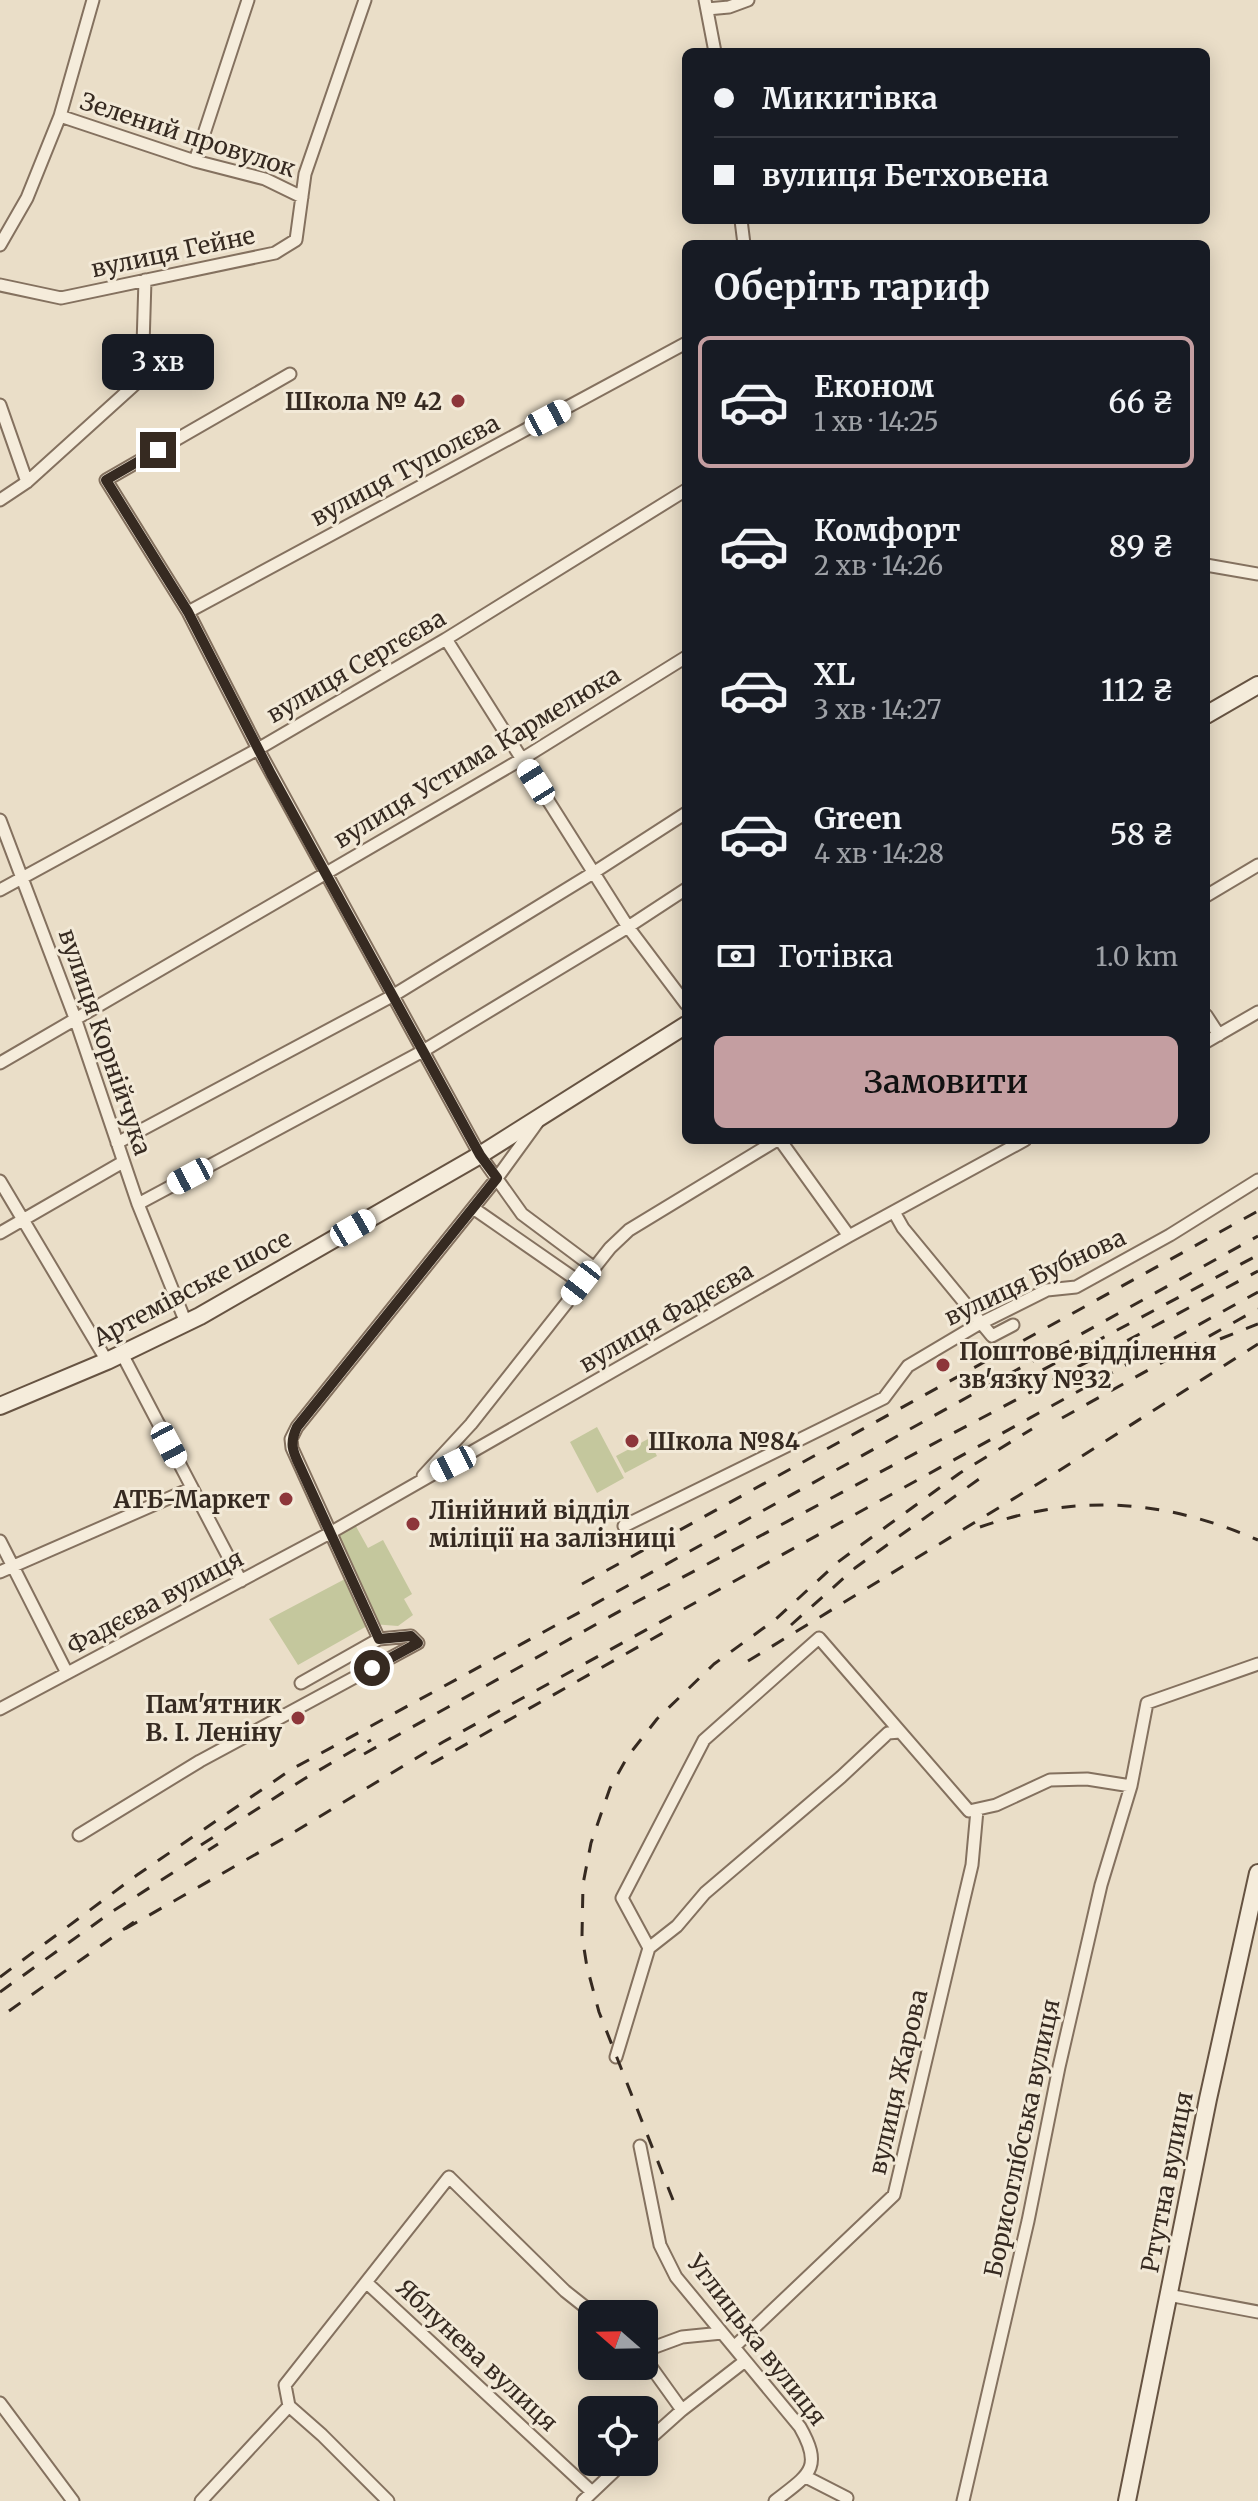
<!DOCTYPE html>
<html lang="uk">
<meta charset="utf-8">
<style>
body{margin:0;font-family:Merriweather,serif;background:#242831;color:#f1f3f6;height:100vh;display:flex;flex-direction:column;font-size:30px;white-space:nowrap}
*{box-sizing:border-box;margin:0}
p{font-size:26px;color:#9ea1a6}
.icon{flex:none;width:44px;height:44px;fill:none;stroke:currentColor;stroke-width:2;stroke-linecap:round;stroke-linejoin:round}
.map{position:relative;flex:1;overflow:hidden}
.panel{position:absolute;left:682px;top:240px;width:528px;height:904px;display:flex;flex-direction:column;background:#171b24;border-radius:12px;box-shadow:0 4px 20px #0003}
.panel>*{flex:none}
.hud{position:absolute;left:682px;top:48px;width:528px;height:176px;border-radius:12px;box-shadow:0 4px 20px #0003;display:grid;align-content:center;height:176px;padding:0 32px;background:#171b24}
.needle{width:52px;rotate:290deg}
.buttons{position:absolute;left:578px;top:2300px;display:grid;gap:16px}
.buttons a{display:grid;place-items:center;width:80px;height:80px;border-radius:12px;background:#171b24;box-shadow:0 4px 20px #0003;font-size:40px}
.end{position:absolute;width:36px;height:36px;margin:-18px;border:10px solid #362a21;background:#fff;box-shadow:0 0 0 4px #fff}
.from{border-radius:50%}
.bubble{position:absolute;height:56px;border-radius:12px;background:#171b24;box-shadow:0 4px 20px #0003;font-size:26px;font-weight:600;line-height:56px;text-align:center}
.car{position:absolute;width:24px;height:48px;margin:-24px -12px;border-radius:10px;box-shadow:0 0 6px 2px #0007;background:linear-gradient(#fff 24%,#345 0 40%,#fff 0 76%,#345 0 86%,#fff 0)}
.hud b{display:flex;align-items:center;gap:28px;height:76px;font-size:30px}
.hud b+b{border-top:2px solid #363941}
.hud i{width:20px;height:20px;background:#f1f3f6}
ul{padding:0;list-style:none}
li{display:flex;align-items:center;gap:24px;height:132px;margin:0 16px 12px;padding:0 16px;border:4px solid transparent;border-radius:12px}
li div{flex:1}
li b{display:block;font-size:30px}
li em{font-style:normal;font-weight:600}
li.active{border-color:#c49ea1}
li>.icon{width:72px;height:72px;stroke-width:1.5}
h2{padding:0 32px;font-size:36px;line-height:96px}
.pay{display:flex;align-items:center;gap:20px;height:88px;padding:0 32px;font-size:30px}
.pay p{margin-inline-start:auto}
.button{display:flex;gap:16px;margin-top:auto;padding:16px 32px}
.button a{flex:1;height:92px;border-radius:12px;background:#c49ea1;color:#111;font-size:32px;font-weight:600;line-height:92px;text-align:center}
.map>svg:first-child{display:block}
</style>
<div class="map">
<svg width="1258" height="2501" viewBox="0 0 1258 2501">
<rect width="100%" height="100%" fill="#eadec8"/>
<!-- green -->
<path fill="#c4c79d" d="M597,1427l27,51 -27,15 -27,-51z
M648,1439l9,17 -32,17 -9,-17z
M353,1521l15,27 15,-8 29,54 -8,5 9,16 -15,11 -26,-2 -42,-91z
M345,1579l22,47 -69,39 -29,-46z"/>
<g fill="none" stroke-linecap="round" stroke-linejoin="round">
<!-- street casing -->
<g stroke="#84715f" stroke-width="15">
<path id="street" d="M705,0l10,52
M707,9l22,-2 19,-7
M60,116l135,45 70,18 37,18
M195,161l53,-161
M741,220l3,24
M0,245l27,-47 33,-82 33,-116
M0,285l61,13 214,-45 21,-13 9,-66 60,-174
M290,374l-184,106 82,132 70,137 222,406 42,59 71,53
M0,405l27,77
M0,500l27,-18 115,-104 3,-98
M1206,565l52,9
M188,612l498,-269
M446,639l182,288 58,77
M0,820l75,198 63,186 48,119
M0,890l258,-141 188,-110 240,-149
M1206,896l52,-31
M1206,1015l13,20
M1206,1042l52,-30
M0,1063l522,-304 164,-102
M780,1140l69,96
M117,1143l277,-148 199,-122 93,-60
M0,1181l107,180
M138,1204l285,-153 205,-124 58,-38
M473,1208l108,75
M894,1212l9,16 89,108 21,-11
M0,1233l123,-71
M122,1354l119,227
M423,1476l48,-52 139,-176 19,-18 148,-90
M624,1526l260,-128 24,-32 69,-41 70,-35 29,-3 94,-52 88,-55
M0,1541l67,132
M0,1572l192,-84
M301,1683l78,-44
M0,1709l330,-176 519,-297 176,-96
M79,1835l121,-74 218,-118 -7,-7 -32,3 -87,-191 -1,-9 6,-12 200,-249 40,-55
M649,1948l28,-22 28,-33 136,-116 47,-44 12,-1
M616,2057l33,-109 -27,-50 82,-158 115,-102 150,173 27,-6 54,-25 37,-1 44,7
M640,2146l20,99 16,32 124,150c24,42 8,48 -25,74
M367,2283l225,209
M1168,2295l90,17
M734,2347l160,-152 78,-330 5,-55
M644,2351l38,-14 40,-4
M644,2357l38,53
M0,2403l73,98
M289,2406l33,29 66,66
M644,2444l38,-34 63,-49
M806,2477l41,21 -1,3
M201,2501l88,-95 -4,-21 164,-208 116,114 29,23
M583,2501l41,-39
M963,2501l65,-280 31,-154 42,-182 30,-99 16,-83 111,-39"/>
</g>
<!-- secondary casing -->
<g stroke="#665342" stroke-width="20">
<path id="secondary" d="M1206,715l52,-30
M0,1406l107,-45 93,-45 280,-161 206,-130
M1127,2501l81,-402 50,-226"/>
</g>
<!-- street -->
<use href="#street" stroke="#f5ecdb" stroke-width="11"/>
<!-- secondary -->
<use href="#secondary" stroke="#f5ecdb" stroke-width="16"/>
<!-- rail -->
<path stroke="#362a21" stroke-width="3" stroke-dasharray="14 14" stroke-linecap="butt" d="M1220,1339l38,-15
M1018,1383l240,-128
M1062,1418l196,-109
M980,1527c98,-34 183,-28 278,13
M582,1584l676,-373
M791,1625l64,-57 124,-89
M748,1661l301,-184 209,-133
M364,1754l272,-152 622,-331
M431,1764l237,-134
M201,1845l103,-66 67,-39
M125,1929l161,-92 157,-95 815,-450
M0,1977l137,-102 155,-106 290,-158 676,-375
M0,1992l113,-81 105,-67
M9,2011l125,-89
M673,2200l-74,-188 -12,-45 -5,-31 1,-52 8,-41 19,-55 18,-32 29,-37 57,-55 62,-45 62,-57 49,-36 73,-53 72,-44"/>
</g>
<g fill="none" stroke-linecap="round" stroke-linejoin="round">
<!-- route -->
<path stroke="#362a21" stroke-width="10" d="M158,450l-52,30 82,132 83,162 209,381 17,23 -200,249c-9,19 -3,26 5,44l77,168 32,-3 7,7 -46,25"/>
</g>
<!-- markers -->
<g fill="#8d363a" stroke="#f2e9d7" stroke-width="3">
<circle cx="458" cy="401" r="8"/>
<circle cx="943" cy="1365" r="8"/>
<circle cx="632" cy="1441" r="8"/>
<circle cx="286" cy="1499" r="8"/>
<circle cx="413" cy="1524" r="8"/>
<circle cx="298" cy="1718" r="8"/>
</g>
<g text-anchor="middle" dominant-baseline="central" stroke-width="6" stroke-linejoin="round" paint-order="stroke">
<!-- street labels -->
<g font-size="24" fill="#362a21" stroke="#f2e9d7">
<text transform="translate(188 135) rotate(18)">Зелений провулок</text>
<text transform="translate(173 252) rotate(-12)">вулиця Гейне</text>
<text transform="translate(405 470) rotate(-28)">вулиця Туполєва</text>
<text transform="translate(356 666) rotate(-30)">вулиця Сергєєва</text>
<text transform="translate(477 757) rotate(-31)">вулиця Устима Кармелюка</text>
<text transform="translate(105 1042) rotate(71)">вулиця Корнійчука</text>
<text transform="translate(1035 1277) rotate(-25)">вулиця Бубнова</text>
<text transform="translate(192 1288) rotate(-28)">Артемівське шосе</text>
<text transform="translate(666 1317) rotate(-30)">вулиця Фадєєва</text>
<text transform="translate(155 1602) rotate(-28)">Фадєєва вулиця</text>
<text transform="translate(898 2082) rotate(-77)">вулиця Жарова</text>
<text transform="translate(1022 2138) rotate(-78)">Борисоглібська вулиця</text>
<text transform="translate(1167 2182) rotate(-79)">Ртутна вулиця</text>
<text transform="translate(757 2340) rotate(52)">Углицька вулиця</text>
<text transform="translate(477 2355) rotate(43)">Яблунева вулиця</text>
</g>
<!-- poi labels -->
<g font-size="24" font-weight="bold" fill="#362a21" stroke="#f2e9d7" text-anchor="end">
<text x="442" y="401">Школа № 42</text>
<text x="959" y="1351" text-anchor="start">Поштове відділення<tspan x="959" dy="28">зв'язку №32</tspan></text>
<text x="648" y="1441" text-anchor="start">Школа №84</text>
<text x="270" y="1499">АТБ-Маркет</text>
<text x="429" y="1510" text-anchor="start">Лінійний відділ<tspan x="429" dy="28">міліції на залізниці</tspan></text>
<text x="282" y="1704">Пам'ятник<tspan x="282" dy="28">В. І. Леніну</tspan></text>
</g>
</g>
</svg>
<div class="buttons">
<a><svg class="needle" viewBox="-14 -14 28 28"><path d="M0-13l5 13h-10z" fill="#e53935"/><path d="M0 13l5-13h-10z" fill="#9ea1a6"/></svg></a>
<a><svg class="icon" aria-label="locate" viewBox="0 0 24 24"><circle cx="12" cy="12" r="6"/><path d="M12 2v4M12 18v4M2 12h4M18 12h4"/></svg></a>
</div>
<i class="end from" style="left:372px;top:1668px"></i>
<i class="end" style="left:158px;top:450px"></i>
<div class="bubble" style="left:102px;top:334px;width:112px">3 хв</div>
<i class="car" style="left:548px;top:418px;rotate:62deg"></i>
<i class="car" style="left:536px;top:782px;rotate:328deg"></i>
<i class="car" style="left:190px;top:1176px;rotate:242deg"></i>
<i class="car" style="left:353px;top:1228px;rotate:60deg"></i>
<i class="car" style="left:581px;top:1283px;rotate:218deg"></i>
<i class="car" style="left:169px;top:1445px;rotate:152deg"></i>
<i class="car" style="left:453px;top:1464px;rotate:243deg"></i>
<div class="hud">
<b><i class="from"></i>Микитівка</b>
<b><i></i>вулиця Бетховена</b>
</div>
<section class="panel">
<h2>Оберіть тариф</h2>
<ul>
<li class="active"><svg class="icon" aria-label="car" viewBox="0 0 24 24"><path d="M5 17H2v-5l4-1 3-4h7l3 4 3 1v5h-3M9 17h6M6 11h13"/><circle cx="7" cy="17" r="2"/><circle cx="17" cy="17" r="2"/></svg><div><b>Економ</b><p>1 хв · 14:25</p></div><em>66 ₴</em></li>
<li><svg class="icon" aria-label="car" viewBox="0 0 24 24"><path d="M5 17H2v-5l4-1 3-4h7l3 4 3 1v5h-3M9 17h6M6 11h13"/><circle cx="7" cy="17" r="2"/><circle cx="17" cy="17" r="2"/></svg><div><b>Комфорт</b><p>2 хв · 14:26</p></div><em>89 ₴</em></li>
<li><svg class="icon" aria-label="car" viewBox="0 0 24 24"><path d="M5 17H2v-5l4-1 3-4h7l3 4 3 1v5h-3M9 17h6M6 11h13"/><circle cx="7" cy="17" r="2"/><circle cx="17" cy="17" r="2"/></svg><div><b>XL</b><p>3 хв · 14:27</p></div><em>112 ₴</em></li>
<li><svg class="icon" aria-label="car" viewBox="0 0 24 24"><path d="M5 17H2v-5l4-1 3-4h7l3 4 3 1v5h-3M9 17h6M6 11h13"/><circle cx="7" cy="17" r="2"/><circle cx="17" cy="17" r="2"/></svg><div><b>Green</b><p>4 хв · 14:28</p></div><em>58 ₴</em></li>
</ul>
<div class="pay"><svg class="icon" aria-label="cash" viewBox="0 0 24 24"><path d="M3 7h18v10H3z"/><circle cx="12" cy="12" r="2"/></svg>Готівка<p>1.0 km</p></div>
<div class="button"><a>Замовити</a></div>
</section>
</div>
